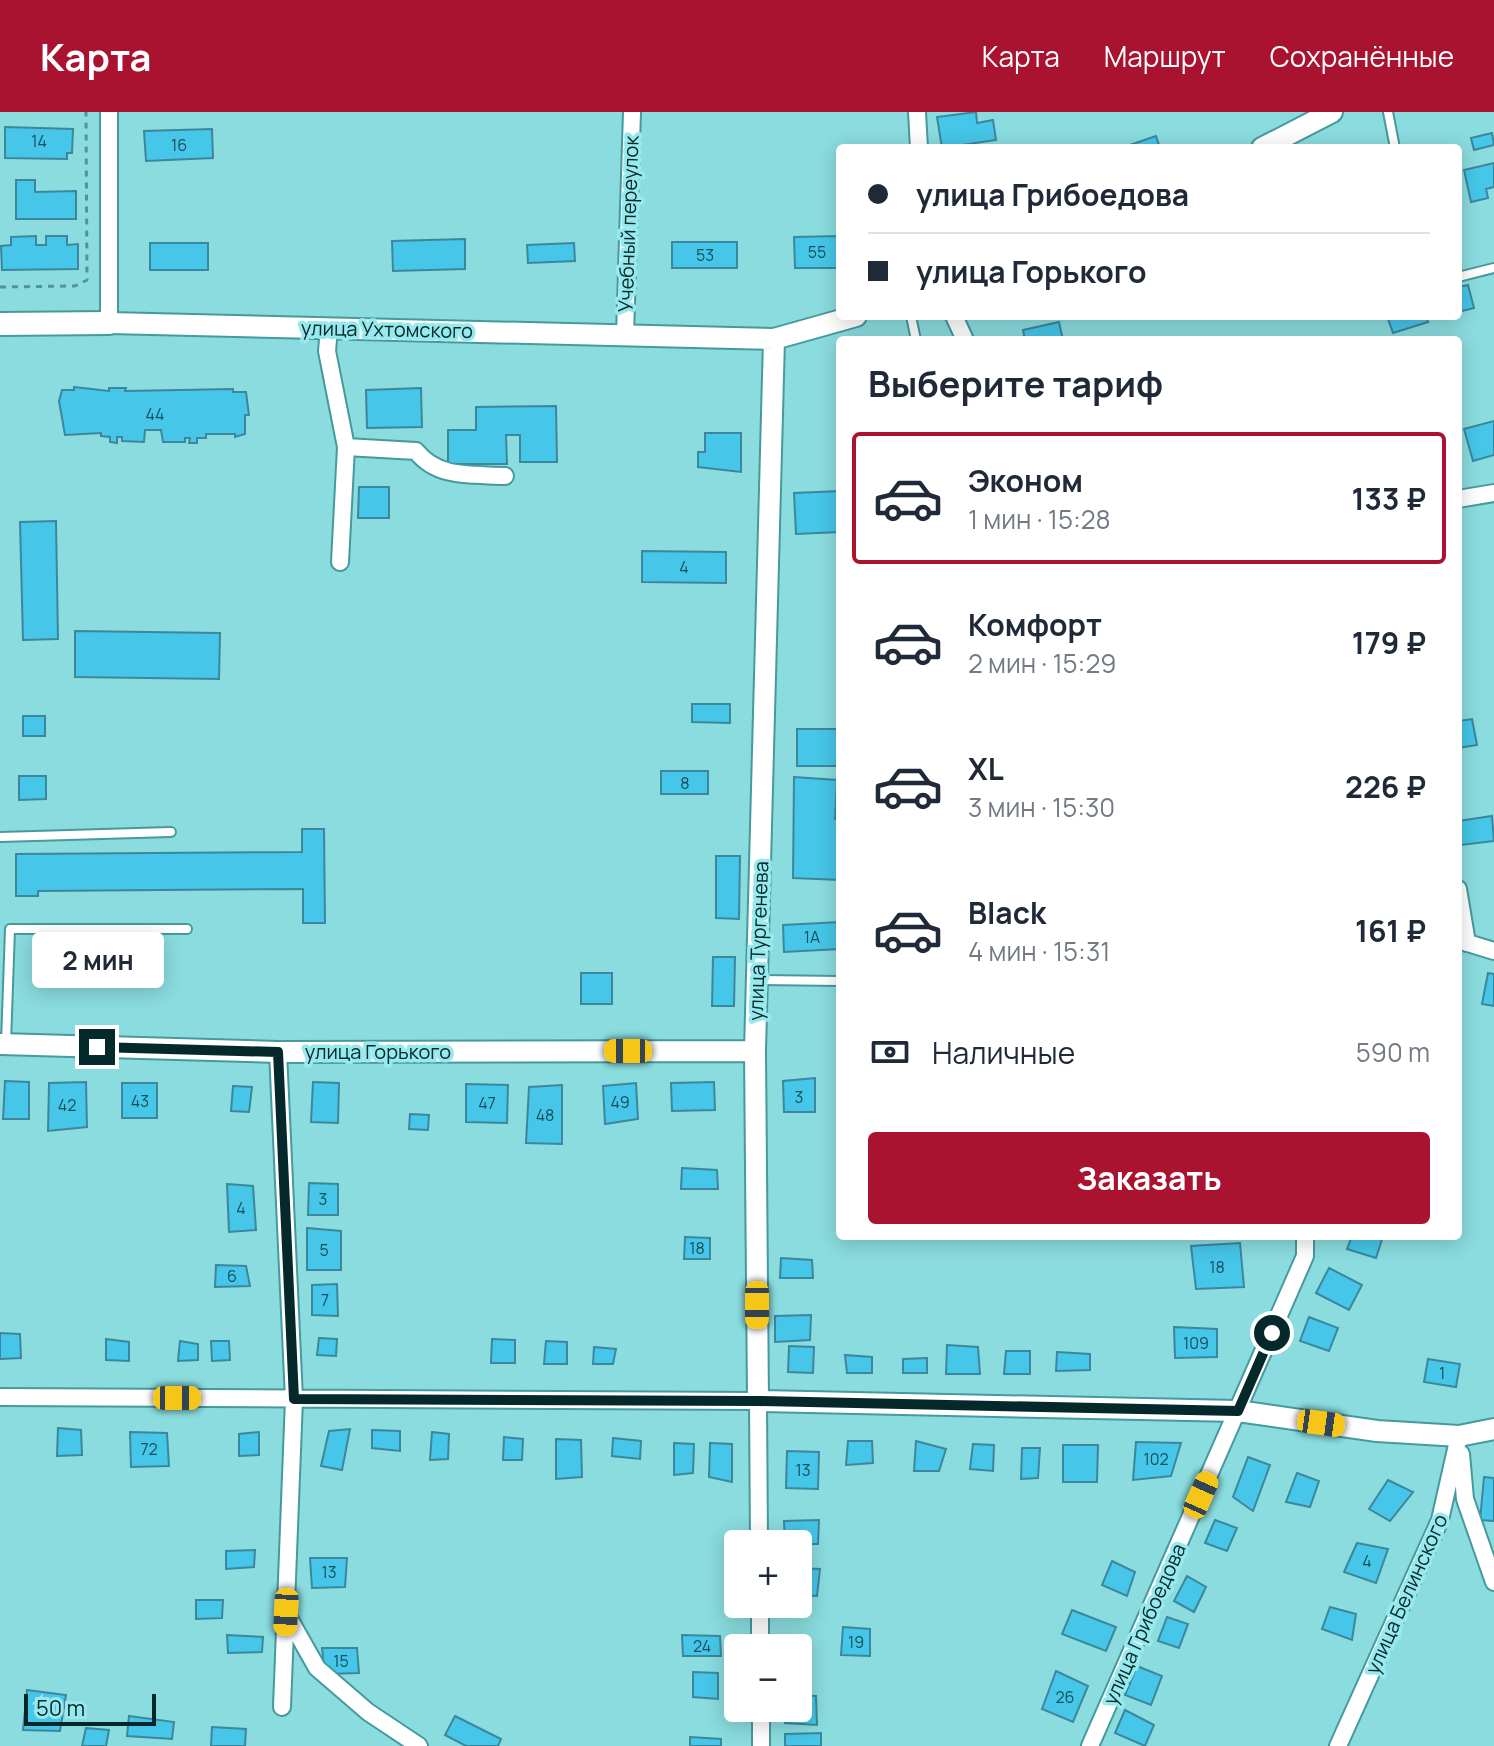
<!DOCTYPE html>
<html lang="ru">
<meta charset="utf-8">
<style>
body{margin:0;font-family:Manrope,sans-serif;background:#f2f2f3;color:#1f2937;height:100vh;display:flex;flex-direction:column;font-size:30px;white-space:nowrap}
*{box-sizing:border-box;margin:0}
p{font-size:26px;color:#747a83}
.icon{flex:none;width:44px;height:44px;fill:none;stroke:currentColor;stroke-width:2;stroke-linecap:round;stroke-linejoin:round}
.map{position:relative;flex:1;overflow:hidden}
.sheet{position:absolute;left:836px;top:224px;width:626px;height:904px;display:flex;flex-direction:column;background:#fff;border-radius:8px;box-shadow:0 4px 20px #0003}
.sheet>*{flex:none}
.top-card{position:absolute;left:836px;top:32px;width:626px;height:176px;border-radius:8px;box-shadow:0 4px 20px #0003;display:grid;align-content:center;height:176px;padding:0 32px;background:#fff}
.controls{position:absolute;left:724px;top:1418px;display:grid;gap:16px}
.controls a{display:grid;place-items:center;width:88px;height:88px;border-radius:8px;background:#fff;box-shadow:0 4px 20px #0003;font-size:40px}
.scale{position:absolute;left:24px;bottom:20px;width:132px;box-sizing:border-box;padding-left:8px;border:4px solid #05292b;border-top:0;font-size:22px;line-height:28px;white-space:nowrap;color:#05292b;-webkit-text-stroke:6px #97e9ed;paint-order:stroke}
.end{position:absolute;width:36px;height:36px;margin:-18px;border:10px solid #05292b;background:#fff;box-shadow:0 0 0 4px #fff}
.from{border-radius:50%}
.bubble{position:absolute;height:56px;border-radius:8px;background:#fff;box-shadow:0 4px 20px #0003;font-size:26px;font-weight:700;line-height:56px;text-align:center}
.car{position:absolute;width:24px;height:48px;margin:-24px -12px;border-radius:10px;box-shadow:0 0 6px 2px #0007;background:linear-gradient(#f5c518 24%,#345 0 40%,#f5c518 0 76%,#345 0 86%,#f5c518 0)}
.top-card b{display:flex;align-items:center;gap:28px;height:76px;font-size:30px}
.top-card b+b{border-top:2px solid #e0e1e3}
.top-card i{width:20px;height:20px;background:#1f2937}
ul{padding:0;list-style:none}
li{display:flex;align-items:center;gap:24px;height:132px;margin:0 16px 12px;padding:0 16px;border:4px solid transparent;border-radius:8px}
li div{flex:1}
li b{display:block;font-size:30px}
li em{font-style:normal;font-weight:700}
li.on{border-color:#a91330}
li>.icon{width:72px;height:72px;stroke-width:1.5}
h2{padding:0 32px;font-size:36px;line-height:96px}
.pay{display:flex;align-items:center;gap:20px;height:88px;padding:0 32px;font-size:30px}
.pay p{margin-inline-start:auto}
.action{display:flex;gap:16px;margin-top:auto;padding:16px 32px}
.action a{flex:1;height:92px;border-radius:8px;background:#a91330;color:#fff;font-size:32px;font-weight:700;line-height:92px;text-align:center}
header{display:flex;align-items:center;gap:48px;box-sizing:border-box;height:112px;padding:0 40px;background:#a91330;color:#fff}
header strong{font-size:38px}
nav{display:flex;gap:44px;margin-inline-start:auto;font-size:28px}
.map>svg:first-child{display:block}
</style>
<header>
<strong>Карта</strong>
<nav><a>Карта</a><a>Маршрут</a><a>Сохранённые</a></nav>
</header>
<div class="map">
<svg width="1494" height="1634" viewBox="0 0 1494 1634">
<rect width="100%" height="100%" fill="#8adcdf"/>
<!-- building -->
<path fill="#46c6e8" stroke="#3c879c" stroke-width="2" d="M976,0l1,11 16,-3 3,20 -54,8 -5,-31z
M5,15l68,2 -1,24h-5v6l-62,-1z
M212,17l1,29 -67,3 -2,-30z
M1492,21l2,12 -20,5 -3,-12z
M1156,24l4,12h-39z
M1494,51v24l-8,2 2,9 -17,4 -7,-32z
M16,68h19v12l41,-1v28h-60z
M36,124v9h10v-9h21v9l11,-1v25l-76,1 -1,-24 10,-1v-8z
M840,124v32h-45l-1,-31z
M465,127v30l-72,2 -1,-30z
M672,130h65v26h-65z
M150,131h58v27h-58z
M574,131l1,18 -47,2 -1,-18z
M1468,173l6,23 -16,4v-25z
M1387,204h39l2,6 -35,11z
M1059,210l4,18h-38l-2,-10z
M74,275l35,4v-3h17l-1,3 108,-2v3h13l3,23h-4v19l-10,3v-3h-29v4h-9v5h-8l1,-5h-5v4h-22l-2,-12h-16l-1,12 -22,-1v-4h-5v6l-7,-1v-5l-9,-1v-3l-36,2 -6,-34 3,-11h12z
M421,276l1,39 -55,1 -1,-38z
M556,294l1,56h-37v-27h-14l1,29h-59v-34h28v-23z
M1494,309v34l-21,6 -9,-32z
M705,321h36v39l-43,-5v-15h7z
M359,375h30v31h-31z
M840,379v41l-44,2 -2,-41z
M56,409l2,118 -35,1 -3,-118z
M642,439l84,1v31l-84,-1z
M75,519l145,2 -1,46 -144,-2z
M692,592h38v19l-38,-1z
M23,604h22v20h-22z
M1472,607l5,26 -19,3v-27z
M797,617h43v37h-43z
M661,659h47v23h-47z
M19,664h27v23l-27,1z
M794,665l43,3 -2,39h5v61l-47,-2z
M1492,704l2,25 -33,4 -3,-24z
M302,717h22l1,94h-22v-34l-265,2v5h-22v-42l286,-2z
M716,744h24l-1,63 -23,-1z
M840,810v27l-56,3 -1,-27z
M713,845h22l-1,49h-22z
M581,861h31v31h-31z
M1488,861l6,1v32l-12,-2z
M815,966v34h-31l-1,-31z
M5,969l24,1v37h-26z
M86,970l1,45 -39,4 1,-48z
M313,970l26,1 -1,40 -27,-1z
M714,970l1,28 -43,1 -1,-28z
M122,971h35v35h-35z
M636,971l2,36 -33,5 -2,-38z
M466,972l42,1 -1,38 -41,-1z
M562,973v59l-36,-1 3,-56z
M233,974l19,1 -3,25 -18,-1z
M410,1002l19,1 -1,15 -19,-1z
M682,1056l35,2 1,19h-37z
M309,1071l29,1v31h-30z
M227,1072l26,2 3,44 -27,2z
M307,1116l34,3v39h-34z
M1352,1124h31l-7,22 -29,-9z
M685,1125l25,1v21h-26z
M1240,1131l4,44 -48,2 -5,-43z
M781,1146l31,2 1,18h-33z
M216,1153l30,1 4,20 -35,1z
M1329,1156l33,17 -13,25 -33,-17z
M337,1172l1,32 -26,-1v-30z
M811,1203l-1,25 -35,2v-26z
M1309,1205l29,11 -9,23 -29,-10z
M1174,1215l43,2v28l-42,1z
M0,1221l20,1 1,24 -21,1z
M319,1226l18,1 -1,17 -19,-1z
M106,1227l23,3v19l-23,-1z
M492,1227l23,1v23h-24z
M180,1229l18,3v16l-20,1z
M211,1229h18l1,19 -18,1z
M546,1229l21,1v22h-23z
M947,1233l31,2 2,27h-34z
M789,1234l25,1 -1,26 -25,-1z
M594,1235l22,2 -3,15h-20z
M1006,1239h24v23h-26z
M1057,1240l33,2v16l-34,1z
M845,1243l27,2v16h-25z
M927,1246v15h-24v-14z
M1428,1247l32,5 -4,23 -32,-5z
M58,1316l23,2 1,25 -25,1z
M350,1317l-8,41 -21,-4 8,-35z
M372,1318l28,1v20l-28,-3z
M130,1320l37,1 2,33 -38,1z
M259,1320v23l-20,1v-22z
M432,1320l17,2 -1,25 -18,1z
M504,1325l19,2 -1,21h-19z
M613,1326l28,3 -1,18 -28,-3z
M556,1327l25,1 1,37 -26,2z
M848,1329h24l1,22 -27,2z
M916,1329l30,8 -7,22h-25z
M1136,1330l45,1 -10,33 -38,4z
M674,1331l20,1 -1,29 -19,2z
M710,1331l22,1v38l-23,-5z
M973,1332l21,1 -1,26 -23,-2z
M1063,1333h35l-1,37h-34z
M1022,1336h18l-2,30 -17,1z
M787,1339l32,1 -1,37 -32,-1z
M1248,1345l22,8 -17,46 -20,-14z
M1297,1361l22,8 -9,26 -24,-5z
M1484,1365l10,1v43l-14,-1z
M1388,1368l25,12 -23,29 -21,-12z
M819,1408l-1,24h-33l-1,-23z
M1215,1408l22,8 -10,23 -22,-8z
M1357,1431l31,6 -12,34 -32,-11z
M255,1438l-1,17 -28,2v-18z
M310,1446h37l-2,29 -33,1z
M1112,1449l23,11 -8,24 -25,-11z
M798,1456l22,1 -3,27 -19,-1z
M1187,1464l19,11 -12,25 -20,-11z
M196,1488h27l-1,18 -26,1z
M1330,1495l26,7 -4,26 -30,-11z
M1072,1498l44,17 -10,24 -44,-17z
M1167,1505l21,7 -9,24 -21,-7z
M843,1515l27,2v27l-29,-1z
M227,1523l36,2 -1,15 -34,1z
M682,1523l38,1 1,20h-38z
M322,1536h35l2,25 -34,1z
M1137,1554l25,10 -11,29 -26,-10z
M1056,1559l32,15 -15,36 -31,-13z
M693,1560l25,1v26l-25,-2z
M27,1578l39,5 -6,36 -37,-1z
M798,1583l18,1 1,29 -32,-2 1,-15h12z
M1125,1598l29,15 -9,21 -30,-13z
M129,1604l45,6 -2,17 -45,-3z
M455,1604l46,23 -3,7h-32l-21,-11z
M212,1615l34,2 -1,17h-34z
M86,1616l23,2 -3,16h-24z
M821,1621v13h-36v-12z
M690,1625l31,2v7h-31z"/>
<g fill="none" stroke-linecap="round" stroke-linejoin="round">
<!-- service casing -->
<g stroke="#46999d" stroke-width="12">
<path id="service" d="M1388,0l7,36
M1458,165l36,-9
M911,204l5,24
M0,725l171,-5
M758,868l82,1
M6,931l4,-114h177"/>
</g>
<!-- minor casing -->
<g stroke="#46999d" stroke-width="20">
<path id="minor" d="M109,0v211
M917,0l2,36
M954,204l11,24
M329,216l-2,23 19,96 70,4c22,28 56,23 89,25
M625,223l7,-223
M1458,387l36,-6
M340,450l6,-115
M1458,777l9,54
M1458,828l36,11
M278,940l16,347 -12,308
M0,1285l758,4 1,143
M1461,1342l4,45 29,83
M760,1492v44
M286,1501l31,55 51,44 51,34
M761,1596v38
M1090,1634l215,-490v-20
M1338,1634l102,-226 19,-84"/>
</g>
<!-- tertiary casing -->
<g stroke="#46999d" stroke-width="24">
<path id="tertiary" d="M1262,36l70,-36
M109,211l665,16 82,-23
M774,227l-19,712 3,350 480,10 139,20 82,5 35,-7
M0,932l278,8 477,-1"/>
</g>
<!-- secondary casing -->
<g stroke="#46999d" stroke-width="26">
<path id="secondary" d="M0,212l109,-1"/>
</g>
<!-- path -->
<path stroke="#549395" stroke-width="3" stroke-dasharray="6 6" stroke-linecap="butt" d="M0,175l75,-1 12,-6 -1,-168"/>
<!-- service -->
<use href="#service" stroke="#fff" stroke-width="8"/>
<!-- minor -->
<use href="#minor" stroke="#fff" stroke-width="16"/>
<!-- tertiary -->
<use href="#tertiary" stroke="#fff" stroke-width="20"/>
<!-- secondary -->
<use href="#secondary" stroke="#fff" stroke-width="22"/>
</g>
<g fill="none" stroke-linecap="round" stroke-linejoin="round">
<!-- route -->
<path stroke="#05292b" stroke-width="10" d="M97,935l181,5 16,347 464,2 480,10 34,-78"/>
</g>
<g text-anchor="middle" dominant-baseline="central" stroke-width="7" stroke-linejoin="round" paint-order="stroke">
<!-- number labels -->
<g font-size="16" fill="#15505a">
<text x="39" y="29">14</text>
<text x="179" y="33">16</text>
<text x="817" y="140">55</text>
<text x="705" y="143">53</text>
<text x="155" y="302">44</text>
<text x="684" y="455">4</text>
<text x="685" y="671">8</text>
<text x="812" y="825">1А</text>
<text x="799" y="985">3</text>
<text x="140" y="989">43</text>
<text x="620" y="990">49</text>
<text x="487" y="991">47</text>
<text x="67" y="993">42</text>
<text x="545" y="1003">48</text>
<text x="323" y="1087">3</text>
<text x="241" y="1096">4</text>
<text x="697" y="1136">18</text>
<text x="324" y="1138">5</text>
<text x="1217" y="1155">18</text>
<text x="232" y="1164">6</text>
<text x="325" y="1188">7</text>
<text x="1196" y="1231">109</text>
<text x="1442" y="1261">1</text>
<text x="149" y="1337">72</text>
<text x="1156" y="1347">102</text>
<text x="803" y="1358">13</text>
<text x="1367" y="1449">4</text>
<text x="329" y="1460">13</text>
<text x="856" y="1530">19</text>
<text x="702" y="1534">24</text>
<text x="341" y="1549">15</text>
<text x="1065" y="1585">26</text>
</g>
<!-- street labels -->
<g font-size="20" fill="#05292b" stroke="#97e9ed">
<text transform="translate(628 112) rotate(-88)">Учебный переулок</text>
<text transform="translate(387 217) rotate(1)">улица Ухтомского</text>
<text transform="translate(758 829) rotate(-88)">улица Тургенева</text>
<text x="378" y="939">улица Горького</text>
<text transform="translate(1406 1482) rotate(-66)">улица Белинского</text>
<text transform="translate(1144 1512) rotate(-66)">улица Грибоедова</text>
</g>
</g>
</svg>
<div class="controls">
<a>+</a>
<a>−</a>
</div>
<div class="scale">50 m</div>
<i class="end from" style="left:1272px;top:1221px"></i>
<i class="end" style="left:97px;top:935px"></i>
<div class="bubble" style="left:32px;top:820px;width:132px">2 мин</div>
<i class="car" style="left:628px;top:939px;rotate:270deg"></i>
<i class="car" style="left:757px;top:1193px;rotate:180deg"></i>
<i class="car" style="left:177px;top:1286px;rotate:90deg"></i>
<i class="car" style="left:1321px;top:1311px;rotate:98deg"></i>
<i class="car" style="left:1201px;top:1383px;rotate:24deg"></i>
<i class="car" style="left:286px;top:1500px;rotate:183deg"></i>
<div class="top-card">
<b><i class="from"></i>улица Грибоедова</b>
<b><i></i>улица Горького</b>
</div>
<section class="sheet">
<h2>Выберите тариф</h2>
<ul>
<li class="on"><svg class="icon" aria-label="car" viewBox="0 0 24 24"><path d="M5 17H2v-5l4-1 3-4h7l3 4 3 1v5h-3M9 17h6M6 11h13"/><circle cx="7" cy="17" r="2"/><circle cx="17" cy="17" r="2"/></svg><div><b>Эконом</b><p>1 мин · 15:28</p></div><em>133 ₽</em></li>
<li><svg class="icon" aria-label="car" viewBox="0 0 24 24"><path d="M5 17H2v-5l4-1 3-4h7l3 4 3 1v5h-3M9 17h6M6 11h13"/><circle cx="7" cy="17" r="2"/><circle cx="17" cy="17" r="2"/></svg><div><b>Комфорт</b><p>2 мин · 15:29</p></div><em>179 ₽</em></li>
<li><svg class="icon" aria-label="car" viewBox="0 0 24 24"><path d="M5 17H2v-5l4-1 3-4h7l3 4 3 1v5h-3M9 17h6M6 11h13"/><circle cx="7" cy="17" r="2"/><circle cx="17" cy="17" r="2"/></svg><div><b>XL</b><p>3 мин · 15:30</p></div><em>226 ₽</em></li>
<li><svg class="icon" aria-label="car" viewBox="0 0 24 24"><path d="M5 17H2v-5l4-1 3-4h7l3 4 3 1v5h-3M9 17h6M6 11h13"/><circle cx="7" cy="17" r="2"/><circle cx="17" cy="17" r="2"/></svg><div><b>Black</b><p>4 мин · 15:31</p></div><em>161 ₽</em></li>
</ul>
<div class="pay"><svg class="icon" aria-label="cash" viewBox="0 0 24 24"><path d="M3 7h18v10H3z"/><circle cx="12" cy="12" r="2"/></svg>Наличные<p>590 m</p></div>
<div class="action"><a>Заказать</a></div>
</section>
</div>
